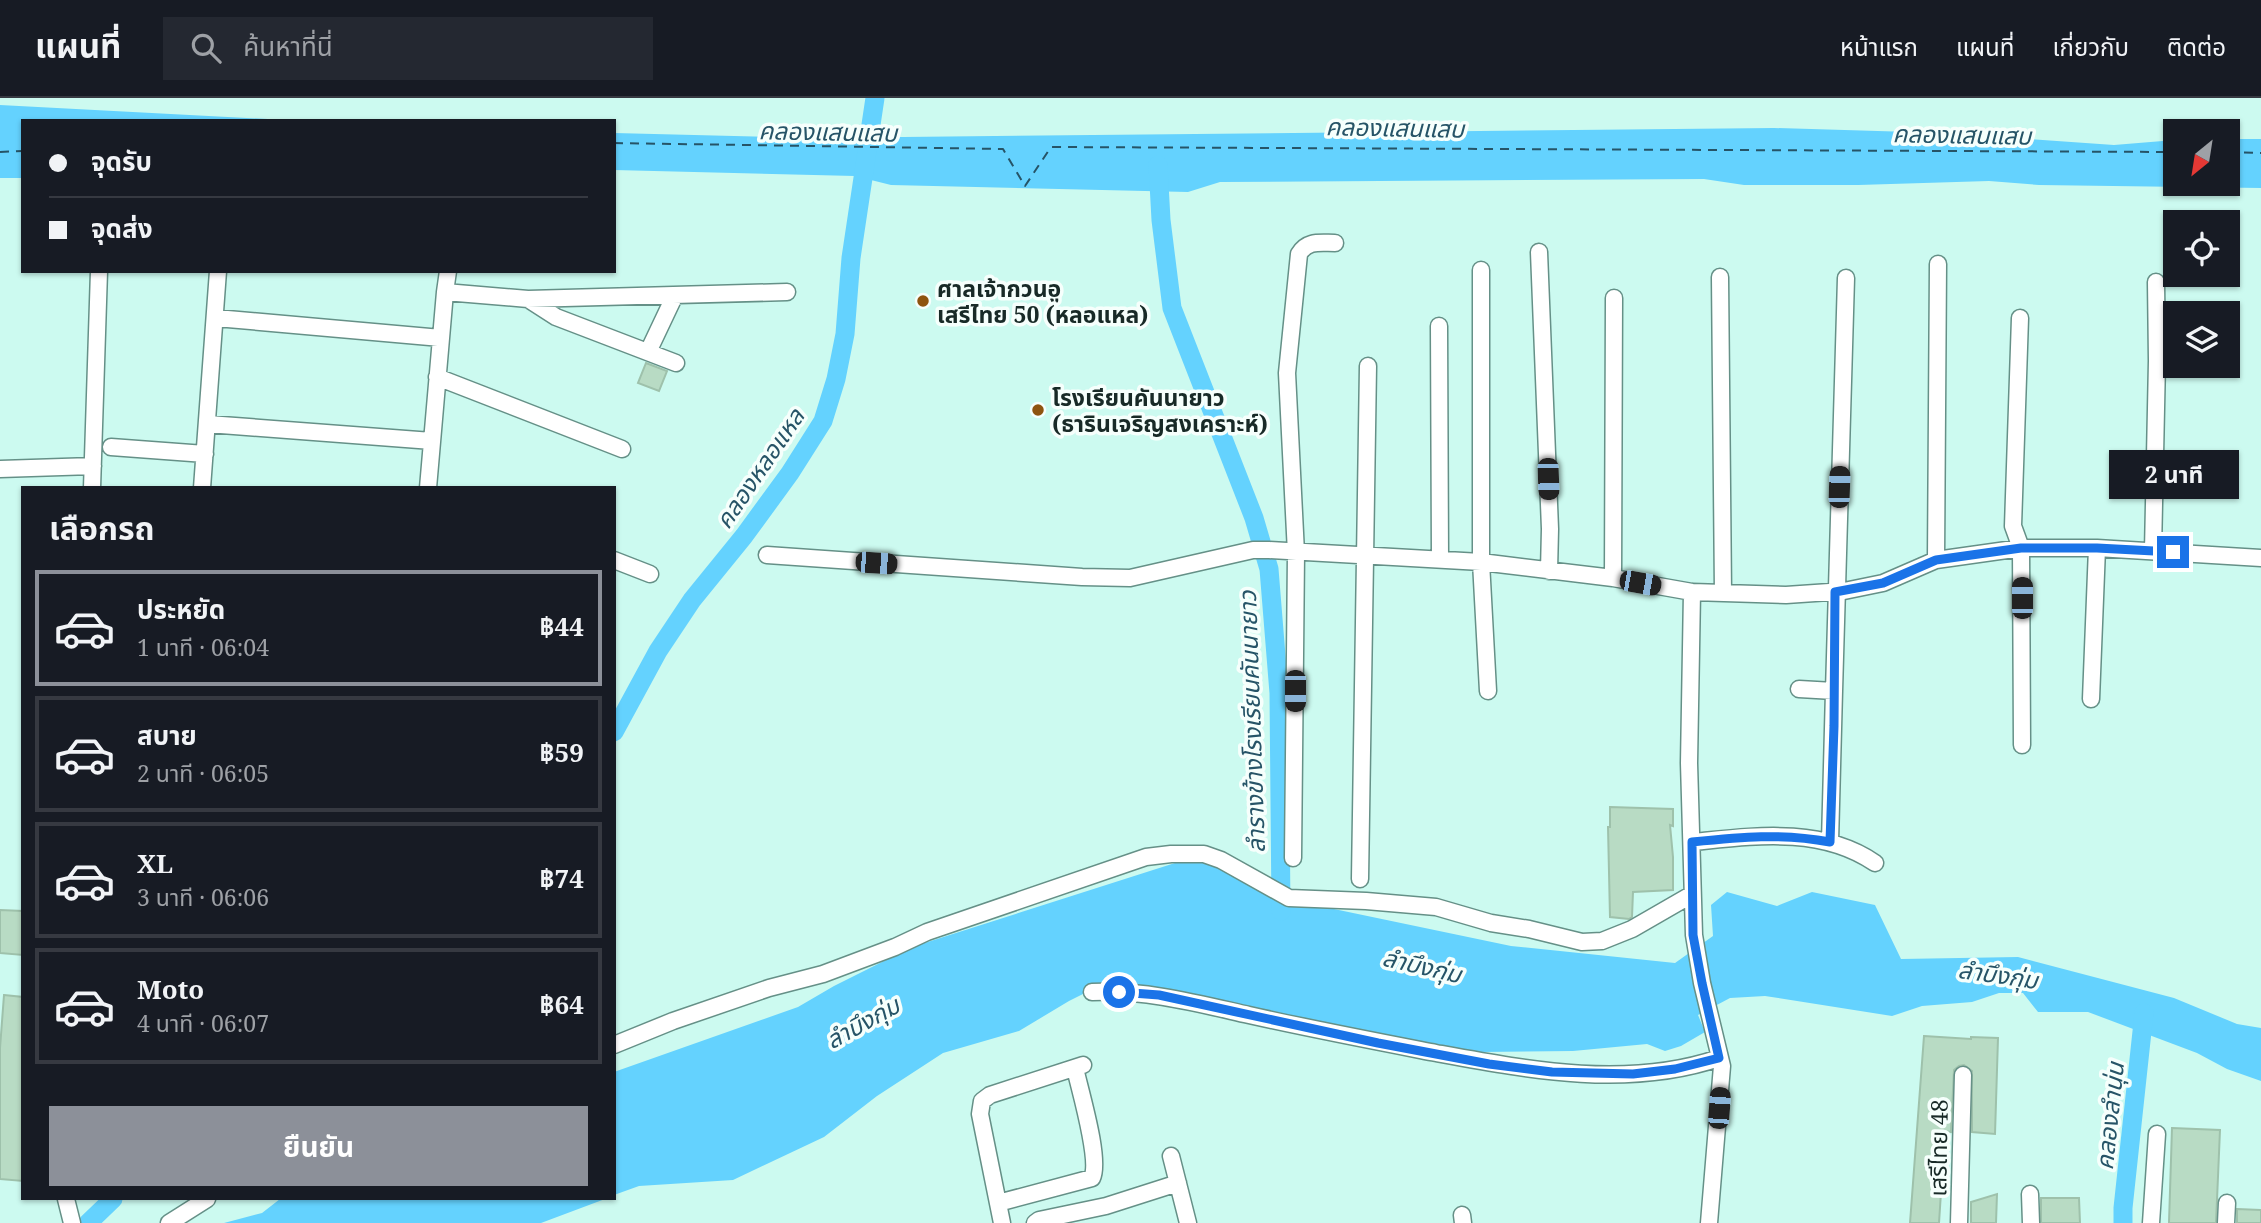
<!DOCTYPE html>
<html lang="th">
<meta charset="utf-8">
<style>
body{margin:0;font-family:"Noto Serif","Noto Sans Thai",serif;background:#242831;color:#f1f3f6;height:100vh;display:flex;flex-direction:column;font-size:26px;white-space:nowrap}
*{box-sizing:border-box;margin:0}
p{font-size:23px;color:#9ea1a6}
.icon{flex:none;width:38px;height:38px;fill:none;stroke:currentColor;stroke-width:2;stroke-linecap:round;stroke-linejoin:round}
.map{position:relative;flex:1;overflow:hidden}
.drawer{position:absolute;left:21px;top:388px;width:595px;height:714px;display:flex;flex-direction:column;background:#171b24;border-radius:0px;box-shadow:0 2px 5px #0004}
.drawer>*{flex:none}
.guide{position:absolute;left:21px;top:21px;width:595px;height:154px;border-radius:0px;box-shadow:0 2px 5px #0004;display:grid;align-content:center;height:154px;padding:0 28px;background:#171b24}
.needle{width:46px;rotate:210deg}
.fabs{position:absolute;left:2163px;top:21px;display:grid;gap:14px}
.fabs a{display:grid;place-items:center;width:77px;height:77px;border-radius:0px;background:#171b24;box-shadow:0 2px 5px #0004;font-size:35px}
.end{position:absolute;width:32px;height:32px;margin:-16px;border:9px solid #1a73e8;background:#fff;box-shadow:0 0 0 4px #fff}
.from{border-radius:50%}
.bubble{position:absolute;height:49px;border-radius:0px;background:#171b24;box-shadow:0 2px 5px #0004;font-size:23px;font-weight:700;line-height:49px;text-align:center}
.car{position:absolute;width:21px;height:42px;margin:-21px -10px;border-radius:9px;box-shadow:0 0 5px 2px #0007;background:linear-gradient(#222 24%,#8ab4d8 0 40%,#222 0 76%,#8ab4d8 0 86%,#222 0)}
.guide b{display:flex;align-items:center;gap:24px;height:66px;font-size:26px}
.guide b+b{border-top:2px solid #363941}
.guide i{width:18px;height:18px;background:#f1f3f6}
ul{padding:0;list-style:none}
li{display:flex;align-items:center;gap:21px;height:116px;margin:0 14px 10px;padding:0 14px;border:4px solid #363941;border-radius:0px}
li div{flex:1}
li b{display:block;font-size:26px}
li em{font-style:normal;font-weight:700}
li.active{border-color:#8c9099}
li>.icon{width:63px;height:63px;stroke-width:1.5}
h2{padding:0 28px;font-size:32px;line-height:84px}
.action{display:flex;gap:14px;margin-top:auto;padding:14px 28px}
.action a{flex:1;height:80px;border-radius:0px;background:#8c9099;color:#fff;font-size:28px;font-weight:700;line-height:80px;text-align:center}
header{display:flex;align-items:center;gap:42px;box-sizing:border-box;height:98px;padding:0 35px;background:#171b24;border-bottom:2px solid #363941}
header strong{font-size:33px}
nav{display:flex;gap:38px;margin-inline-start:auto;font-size:24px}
.search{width:490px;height:63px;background:#242831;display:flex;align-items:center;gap:18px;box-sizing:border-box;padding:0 24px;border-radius:0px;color:#9ea1a6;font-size:26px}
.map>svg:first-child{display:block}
</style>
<header>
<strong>แผนที่</strong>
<div class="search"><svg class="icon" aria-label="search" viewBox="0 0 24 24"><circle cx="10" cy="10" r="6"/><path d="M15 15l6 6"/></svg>ค้นหาที่นี่</div>
<nav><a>หน้าแรก</a><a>แผนที่</a><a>เกี่ยวกับ</a><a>ติดต่อ</a></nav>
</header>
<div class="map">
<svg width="2261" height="1125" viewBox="0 0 2261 1125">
<rect width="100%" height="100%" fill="#ccfaf0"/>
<!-- water -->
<path fill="#64d2fe" d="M0,7l305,16h-282v57h-23z
M1774,30l170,5 170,12 61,-5v44h53v-45h33v49l-222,-3 -50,-4 -131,4h-114l-40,-6 -484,3 -32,10 -297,-7 -36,-9 -241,-6v-37l197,5z
M1200,757l110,49 201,42 164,17 38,-27 -2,-31 16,-13 50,14 35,-14 63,13 26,54 117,-2 156,41 63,26 24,4v53l-34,-12 -30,-16 -109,-41h-50l-15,-19h-24l-27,9 -50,4 -30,10 -127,-20 -35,2 -32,17 7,17 -24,14 -16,5 -18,-7 -74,7 -94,1 -77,-7 -307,-57 -26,13 -50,30 -76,22 -66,43 -53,41 -91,43 -94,6 -25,9v-123l184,-65 36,-21 78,-39z
M280,1101h325l-64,24h-317l38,-10z"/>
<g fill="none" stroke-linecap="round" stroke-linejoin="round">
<!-- canal -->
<path stroke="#64d2fe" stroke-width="19" d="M1158,67l3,55 11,88 82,210 15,51 10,124 2,218
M614,634l44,-81 34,-51 52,-64 46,-63 33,-52 13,-42 9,-45 6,-76 24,-160
M88,1125l25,-24
M2123,1125v-15l21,-195"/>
<!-- ferry -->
<path stroke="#265467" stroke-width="2" stroke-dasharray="9 7" stroke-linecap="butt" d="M614,45l389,6 22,37 26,-39 1124,5
M0,54l23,-1
M2228,54l33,1"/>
</g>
<!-- building -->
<path fill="#b8dbc4" stroke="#9ec1ab" stroke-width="2" d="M646,265l21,8 -8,20 -21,-8z
M1610,709l63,2v17l-3,-1 3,32v33l-40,2 -1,25 -3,2 -19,-2 -2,-90h2z
M0,812l23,1v44l-23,-2z
M4,897l19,2v184l-23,-2v-131z
M1924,938l47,3v-2l27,1 -3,96 -23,-2v-61l-8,-6 -5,1 -5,4 -3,62 -6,-1 -6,92h-29z
M2172,1030l48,2 -4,93h-47z
M1997,1096l-1,29h-25v-21z
M2041,1100h38l1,25h-39z
M2237,1111l24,1v13h-24z"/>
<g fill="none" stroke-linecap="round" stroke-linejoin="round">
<!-- minor casing -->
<g stroke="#659087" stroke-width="19">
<path id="minor" d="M1539,154l11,277 -1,42
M1481,172v292l7,129
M448,173l-3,21 83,7 259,-7
M1720,179l3,316
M528,201l28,18 120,46
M216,220l225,20
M2020,220l-7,208 8,22 1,197
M1439,228l1,234
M648,254l27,-57
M437,279l185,72
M208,326l224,17
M111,349l94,7
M0,371l93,-3
M92,390l7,-217
M202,390l16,-217
M428,390l17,-196
M2153,453l4,-190 -1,-79
M767,457l315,22 48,1 123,-28h16l212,12 132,16 79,14 94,3 58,-4 39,-8 53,-23 85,-12h76l164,10
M614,462l36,14
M1936,462l2,-296
M1613,480l1,-280
M1692,494l-3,171 5,172 8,48 20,83 -13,157
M1799,591l35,2 12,-413
M2091,601l6,-151
M1692,744c62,-6 129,-16 183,21
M1830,744l4,-151
M1293,760l3,-305 -9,-180 12,-119c8,-14 21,-11 36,-11
M1360,781l8,-513
M1092,894c56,-2 104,11 157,23 62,14 125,26 187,38 93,17 192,36 283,5
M614,947l59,-24 96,-33 54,-14 72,-27 32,-15 219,-75 25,-3h33l17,6 68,38 77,3 70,6 55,16 38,6 53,13 20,-1 30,-12 59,-34
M1171,1058l17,67
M2030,1096l1,29
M66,1101l6,24
M998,1105l94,-25c9,-18 -12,-87 -17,-110
M1462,1117l1,8
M169,1125l38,-24
M1002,1125l-22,-109 2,-13 8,-6 93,-30
M1035,1125l4,-3 67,-14 72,-23
M1959,1125l4,-148
M2151,1125l6,-89
M2226,1125l1,-20"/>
</g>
<!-- minor -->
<use href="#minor" stroke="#fff" stroke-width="16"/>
</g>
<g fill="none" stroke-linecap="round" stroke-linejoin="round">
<!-- route -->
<path stroke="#1a73e8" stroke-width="9" d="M1119,894l40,3 219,48 111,21 63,8 81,2 42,-5 44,-11 -17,-75 -9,-48 -1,-93c49,-5 89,-9 138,0l4,-116 1,-134 48,-9 53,-23 85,-12h76l76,4"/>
</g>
<!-- markers -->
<g fill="#8e540f" stroke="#f6fffc" stroke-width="2.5">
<circle cx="923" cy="203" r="7"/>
<circle cx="1038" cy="312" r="7"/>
</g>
<g text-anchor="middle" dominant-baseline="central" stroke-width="7" stroke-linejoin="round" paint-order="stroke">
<!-- poi labels -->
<g font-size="23" font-weight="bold" fill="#182a27" stroke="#f6fffc" text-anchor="start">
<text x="937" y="190">ศาลเจ้ากวนอู<tspan x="937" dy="26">เสรีไทย 50 (หลอแหล)</tspan></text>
<text x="1052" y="299">โรงเรียนคันนายาว<tspan x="1052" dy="26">(ธารินเจริญสงเคราะห์)</tspan></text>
</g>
<!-- street labels -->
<g font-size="23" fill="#182a27" stroke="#f6fffc">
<text transform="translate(1938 1050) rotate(-89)">เสรีไทย 48</text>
</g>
<!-- water labels -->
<g font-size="24" font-style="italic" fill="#265467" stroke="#f6fffc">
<text transform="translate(1395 29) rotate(1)">คลองแสนแสบ</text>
<text transform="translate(828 33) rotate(1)">คลองแสนแสบ</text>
<text transform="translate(1962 36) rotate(1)">คลองแสนแสบ</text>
<text transform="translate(759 370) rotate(-56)">คลองหลอแหล</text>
<text transform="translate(1251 624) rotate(-92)">ลำรางข้างโรงเรียนคันนายาว</text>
<text transform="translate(1422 867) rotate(13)">ลำบึงกุ่ม</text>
<text transform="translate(1998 876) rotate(8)">ลำบึงกุ่ม</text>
<text transform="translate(862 924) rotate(-29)">ลำบึงกุ่ม</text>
<text transform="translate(2109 1018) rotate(-84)">คลองลำนุ่น</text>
</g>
</g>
</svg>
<div class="fabs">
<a><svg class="needle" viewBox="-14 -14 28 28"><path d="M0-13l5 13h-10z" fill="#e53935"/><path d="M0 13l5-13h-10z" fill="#9ea1a6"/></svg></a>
<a><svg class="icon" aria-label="locate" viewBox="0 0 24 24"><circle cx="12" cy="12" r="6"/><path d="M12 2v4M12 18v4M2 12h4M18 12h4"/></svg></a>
<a><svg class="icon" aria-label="layers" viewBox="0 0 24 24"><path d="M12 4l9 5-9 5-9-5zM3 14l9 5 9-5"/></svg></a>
</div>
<i class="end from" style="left:1119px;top:894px"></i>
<i class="end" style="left:2173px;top:454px"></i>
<div class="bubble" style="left:2109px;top:352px;width:130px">2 นาที</div>
<i class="car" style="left:1548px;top:381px;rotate:178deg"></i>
<i class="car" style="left:1839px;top:389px;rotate:2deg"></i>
<i class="car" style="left:876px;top:465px;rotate:94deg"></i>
<i class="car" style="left:1640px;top:485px;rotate:100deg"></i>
<i class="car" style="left:2022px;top:500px;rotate:0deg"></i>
<i class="car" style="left:1295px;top:593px;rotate:180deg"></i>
<i class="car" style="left:1719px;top:1010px;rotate:4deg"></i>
<div class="guide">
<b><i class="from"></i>จุดรับ</b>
<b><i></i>จุดส่ง</b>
</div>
<section class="drawer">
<h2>เลือกรถ</h2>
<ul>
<li class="active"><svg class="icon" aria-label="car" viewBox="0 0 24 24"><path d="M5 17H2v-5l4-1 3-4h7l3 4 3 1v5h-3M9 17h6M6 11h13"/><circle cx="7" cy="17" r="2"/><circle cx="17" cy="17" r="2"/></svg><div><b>ประหยัด</b><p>1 นาที · 06:04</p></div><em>฿44</em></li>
<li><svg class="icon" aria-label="car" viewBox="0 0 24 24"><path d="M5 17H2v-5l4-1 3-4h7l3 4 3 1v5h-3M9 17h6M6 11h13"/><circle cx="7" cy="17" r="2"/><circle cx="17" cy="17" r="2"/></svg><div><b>สบาย</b><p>2 นาที · 06:05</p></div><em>฿59</em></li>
<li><svg class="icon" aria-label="car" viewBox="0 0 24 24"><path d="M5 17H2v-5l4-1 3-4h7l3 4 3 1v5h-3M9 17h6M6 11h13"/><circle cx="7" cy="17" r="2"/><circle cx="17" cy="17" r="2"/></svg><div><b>XL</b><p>3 นาที · 06:06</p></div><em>฿74</em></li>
<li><svg class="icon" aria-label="car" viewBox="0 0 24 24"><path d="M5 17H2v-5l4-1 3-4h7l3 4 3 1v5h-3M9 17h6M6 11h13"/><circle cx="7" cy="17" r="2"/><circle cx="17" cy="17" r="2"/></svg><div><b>Moto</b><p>4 นาที · 06:07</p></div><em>฿64</em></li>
</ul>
<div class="action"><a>ยืนยัน</a></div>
</section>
</div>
